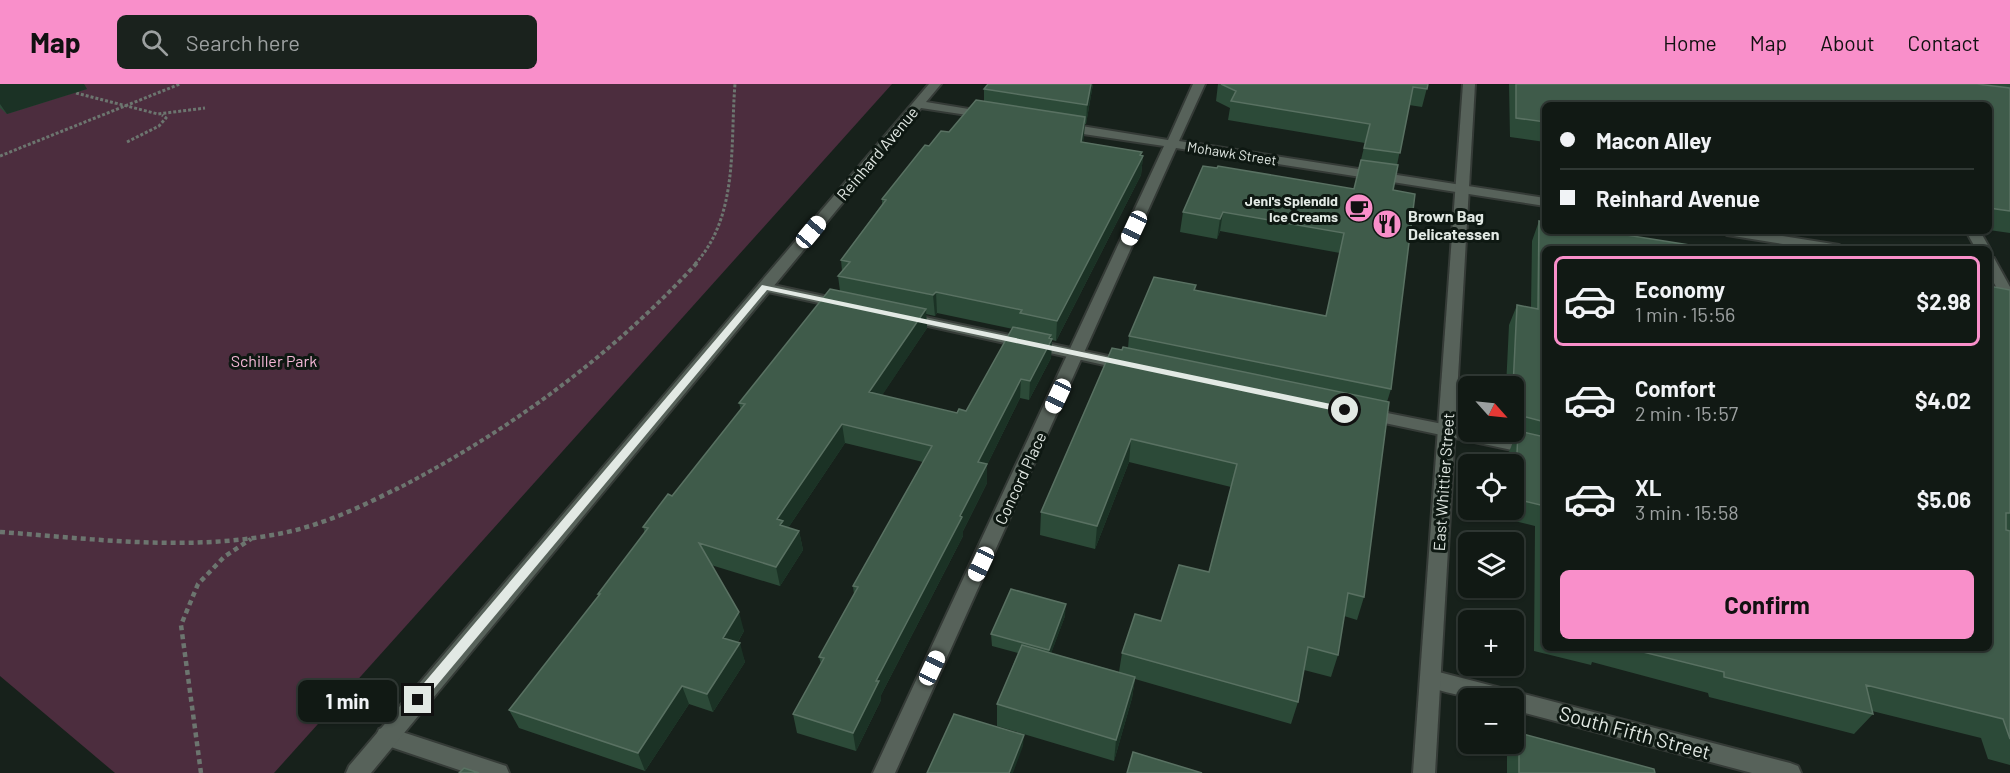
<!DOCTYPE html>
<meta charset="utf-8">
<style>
body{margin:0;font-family:Barlow,sans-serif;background:#1a221d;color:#f1f3f6;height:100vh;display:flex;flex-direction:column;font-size:22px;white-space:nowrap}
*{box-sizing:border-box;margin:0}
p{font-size:20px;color:#9ca0a0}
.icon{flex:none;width:33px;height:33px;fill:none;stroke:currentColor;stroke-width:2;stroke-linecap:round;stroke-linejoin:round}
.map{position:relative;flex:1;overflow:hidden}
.panel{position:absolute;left:1542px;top:162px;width:450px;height:405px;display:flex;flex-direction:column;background:#111914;border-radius:9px;box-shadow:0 2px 4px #0004,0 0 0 2px #303834}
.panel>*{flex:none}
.top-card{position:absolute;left:1542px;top:18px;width:450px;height:132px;border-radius:9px;box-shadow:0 2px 4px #0004,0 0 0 2px #303834;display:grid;align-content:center;height:132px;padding:0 18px;background:#111914}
.needle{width:39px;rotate:117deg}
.fabs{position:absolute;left:1458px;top:292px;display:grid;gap:12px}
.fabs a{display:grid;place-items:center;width:66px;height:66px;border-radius:9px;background:#111914;box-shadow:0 2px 4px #0004,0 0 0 2px #303834;font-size:30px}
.end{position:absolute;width:27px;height:27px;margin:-14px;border:8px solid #e2e9e4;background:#111;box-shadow:0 0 0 3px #111}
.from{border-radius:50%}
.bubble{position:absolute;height:42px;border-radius:9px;background:#111914;box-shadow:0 2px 4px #0004,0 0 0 2px #303834;font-size:20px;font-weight:700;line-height:42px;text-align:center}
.car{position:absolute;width:18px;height:36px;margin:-18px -9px;border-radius:8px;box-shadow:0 0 4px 2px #0007;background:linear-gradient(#fff 24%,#345 0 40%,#fff 0 76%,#345 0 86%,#fff 0)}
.top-card b{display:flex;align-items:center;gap:21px;height:57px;font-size:22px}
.top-card b+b{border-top:2px solid #303834}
.top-card i{width:15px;height:15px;background:#f1f3f6}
ul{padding:10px 0 0;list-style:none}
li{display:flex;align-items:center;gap:18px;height:90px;margin:0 12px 9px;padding:0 6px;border:3px solid transparent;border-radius:9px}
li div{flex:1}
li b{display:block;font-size:22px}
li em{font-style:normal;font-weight:700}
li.active{border-color:#f98fca}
li>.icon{width:54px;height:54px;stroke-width:1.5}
.primary-button{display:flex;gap:12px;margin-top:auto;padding:12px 18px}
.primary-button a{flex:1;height:69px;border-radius:9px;background:#f98fca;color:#111;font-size:24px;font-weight:700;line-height:69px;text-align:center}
header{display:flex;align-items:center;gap:36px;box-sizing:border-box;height:84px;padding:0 30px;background:#f98fca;color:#111}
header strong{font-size:28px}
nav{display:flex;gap:33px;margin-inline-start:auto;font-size:21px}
.search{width:420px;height:54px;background:#1a221d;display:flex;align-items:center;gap:15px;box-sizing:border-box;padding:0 21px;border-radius:9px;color:#9ca0a0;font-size:22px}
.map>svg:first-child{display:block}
</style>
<header>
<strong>Map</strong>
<div class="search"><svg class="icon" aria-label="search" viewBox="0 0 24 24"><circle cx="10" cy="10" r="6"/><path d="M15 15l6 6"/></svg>Search here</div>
<nav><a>Home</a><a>Map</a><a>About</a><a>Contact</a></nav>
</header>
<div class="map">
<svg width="2010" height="689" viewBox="0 0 2010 689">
<rect width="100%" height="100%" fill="#17211b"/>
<!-- green -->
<path fill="#4c2d3e" d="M0,0h892l-618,689h-159l-115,-97z"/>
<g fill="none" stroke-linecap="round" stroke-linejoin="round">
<!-- service casing -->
<g stroke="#353b37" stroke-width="4">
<path id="service" d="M764,199l83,18 2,3 -7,4 -83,-18 -2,-3 2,-3z
M906,229l221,47 8,5 -8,5 -226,-50 -2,-3 2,-3z
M1367,325l101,20v3h13l64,13v12l-184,-39 -2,-4 2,-4z
M387,643l119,39 3,7h-41l-89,-30 -3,-7 3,-7z"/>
</g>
<!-- minor casing -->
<g stroke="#353b37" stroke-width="4">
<path id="minor" d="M929,0h12l-15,18 61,10 6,3 -6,3 -66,-10 -550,665h-25l3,-7z
M1193,0h12l-26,57 366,57v8l-369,-58 -281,625h-22l291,-627 -101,-15 -6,-4 6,-4 105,17z
M1720,147h32l87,14 7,4h-32l-87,-14z
M1966,147h14l10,18 -1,1 -13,-1z
M1989,173l5,1 16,29v17l-5,-1 -16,-29z
M1431,586l359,93 8,3 3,7h-49l-238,-63v-11c-35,0 -58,-2 -90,-14l-3,-6 3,-6z"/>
</g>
<!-- tertiary casing -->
<g stroke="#353b37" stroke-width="4">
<path id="tertiary" d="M1463,0h12l-40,689h-22z"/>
</g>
<!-- path-far2 -->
<path stroke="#6c756f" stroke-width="3" stroke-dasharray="3 2" stroke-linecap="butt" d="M76,9l82,21 47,-6
M127,58l32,-16 7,-8 -4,-3
M0,72l180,-72
M695,180c44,-48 35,-120 40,-180"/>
<!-- path-far1 -->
<path stroke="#6c756f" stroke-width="4" stroke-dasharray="4.5 3" stroke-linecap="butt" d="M395,406c114,-59 215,-133 302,-227"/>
<!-- path -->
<path stroke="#6c756f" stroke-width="4.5" stroke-dasharray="5 4" stroke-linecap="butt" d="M0,448c97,7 197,21 292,-1 37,-9 73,-26 106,-43
M201,689l-20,-148 17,-41 26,-27 27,-18"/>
<!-- service -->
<use href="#service" fill="#57625a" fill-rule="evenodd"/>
<!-- minor -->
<use href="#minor" fill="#57625a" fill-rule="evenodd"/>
<!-- tertiary -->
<use href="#tertiary" fill="#57625a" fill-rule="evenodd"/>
</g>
<!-- wall -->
<path fill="#2c4a38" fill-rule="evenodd" d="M0,0h84l3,5 -80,25 -7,-6z
M988,0h105l-7,40h-1l-2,18 59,10 -1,3 2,1 -2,19 -85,166 -4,-1 -1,18 -22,42 -9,-2 -33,67v18l-24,48v5l-82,159v5l-25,51 -59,-18 -4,-19 28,-50 -2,-7 35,-62 -1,-9 70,-124 -78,-19 -57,85 11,3 4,19 -23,36 -69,-21 33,66 -6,11 7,20 -32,50 -24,-8 -44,67 -126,-43 -10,-18 90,-114 -1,-2 47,-61 -2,-6 29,-31 69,-86 -2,-7 101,-112 -2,-15 4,-5 -1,-11 41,-56v-5l47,-53 20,-14 35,-30v-13zM937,229l76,16 -47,82 -9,2 -75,-18 45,-67 -1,-14 9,2z
M1218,0h210l-6,23 -13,-2 -12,60 -4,25 -2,199 -4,13 -23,195 -7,23 -13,-4 -6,39 -7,22 -27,-7 -6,32 -7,22 -156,-45 -3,19 -18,63 -117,-35v-22l21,-51 -26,-7 -1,-12 74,-18 -14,37 68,19 3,-19 39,-32 48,-49 22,-85 -102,-25 -34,87 -55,-14 1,-23 81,-162 6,-2 1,-12 67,-51 -1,5 131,26 14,-63 -120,-22 -3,8 -37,-7 3,-20 171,-23 11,-46 -137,-23 2,-12 -14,-7z
M1509,0h501v149l-21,-3v-125h-444v37l-35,-5z
M1539,137l6,28v399h444l21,-358v475l-22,-6 -7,-21 -109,-27 1,3 -19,20 -145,-37 -1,-4 -116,-31 -1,3 -57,-14 1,-125 -29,-7v-9h8v-45h-6l1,-13 6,-15 -5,-2v-3h4v-45h-8l3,-62 8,-20 14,3 1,-67z
M1519,649l136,40h-148v-18z"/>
<!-- shaded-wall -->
<path fill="#1b3225" d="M0,0h84l3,5 -80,25 -7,-10z
M1091,0h2l-7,40 1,-19z
M1085,33l-1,19 -4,25 1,-19z
M1142,68l-1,6 2,-2 -2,19 -85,166 1,-20z
M1223,128l-3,19 -3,8 3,-20z
M936,208l1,21 -2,3 -2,-21z
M926,225l1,19 -56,84 -2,-20z
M1051,251v6l1,-2 -1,19 -22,42 1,-19z
M1021,295l-1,19 -33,67v18l-24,48v5l-82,159v5l-25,51 -3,-18 23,-52 84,-165 18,-54z
M842,340l3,19 -59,88 1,9 -10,-21z
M1131,355l-2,23 -34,87 2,-23z
M799,447l4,19 -23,36 -4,-19z
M1066,520l-1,12 -17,46 1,-12z
M739,528l5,19 -15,26 -6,-19z
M740,559l5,19 -32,50 -6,-18z
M1135,593l-3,21 -18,63 2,-21z
M682,602l7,18 -44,67 -7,-18z
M1024,651l-1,11 -10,27h-4z"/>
<!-- building -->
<path fill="#3f5b4a" stroke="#597162" stroke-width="1.5" d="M988,0h103l-4,21 -103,-16z
M1221,0h207l-1,5 -14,-2 -13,66 -36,-5 6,-24 -139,-23 5,-10z
M1516,0h461l33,4v123l-21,-3v-103h-444v17l-29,-4z
M976,16l109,17 -4,25 61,10 -2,3 3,1 -86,165 -37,-8 2,-3 -86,-18 -3,3 -95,-19 12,-14 -9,-2 45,-60 -4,-1 43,-54 4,1 12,-15 8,1z
M1361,76l37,5 -5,25 22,4 -24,195 -262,-53 25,-59 42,8 -2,5 132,26 18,-83 -121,-21 -3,7 -37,-7 20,-46 14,2 1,-2 136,23z
M1539,137l6,1v9h56l114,18h-170v173l-27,-7 1,-7 -5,-1 -1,-20 4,-82 21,4z
M1989,202l21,4v223h-4v17l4,1v208l-7,-20 -137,-34 7,29 -149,-37v-5l-97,-24h362z
M830,205l96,20 -57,83 88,21 2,-4 7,2 47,-84 38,8 -2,3 3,1 -22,42 -9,-2 -43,83 9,2 -27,52 2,1 -86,164h3l-26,52 -60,-19 31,-56 -5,-1 39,-70 -5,-1 79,-140 -90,-22 -65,95 6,2 -3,4 19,6 -23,36 -77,-24 40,69 -16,26 17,5 -33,51 -25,-8 -44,67 -129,-43 91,-116h-2l50,-66 -5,-1 25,-33 4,2 73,-92 -6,-1z
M1123,263l266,55 -25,195 -16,-4 -10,62 -30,-8 -10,55 -176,-49 13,-39 26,7 18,-56 30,7 28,-108 -106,-25 -34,87 -56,-14 71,-164 10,2z
M1518,347l27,6v193v-124l-30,-7z
M1011,505l55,15 -17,46 -58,-16z
M1022,561l113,32 -19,63 -119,-36z
M954,630l70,21 -15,38h-82z
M1519,649l135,36 1,4h-136z
M1133,668l69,21h-75z
M464,684l15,5h-20z"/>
<!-- route -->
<path fill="#e2e9e4" d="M762,201l583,122 4,3 -4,3 -578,-123 -345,413h-9l-2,-3 2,-4z"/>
<!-- icons -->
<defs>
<g id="cafe-disc" transform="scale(1.5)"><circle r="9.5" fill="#f98fca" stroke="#0e1812"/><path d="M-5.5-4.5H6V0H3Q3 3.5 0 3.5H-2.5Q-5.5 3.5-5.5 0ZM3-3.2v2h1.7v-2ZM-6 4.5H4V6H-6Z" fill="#111"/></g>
<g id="restaurant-disc" transform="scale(1.5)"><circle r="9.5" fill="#f98fca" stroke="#0e1812"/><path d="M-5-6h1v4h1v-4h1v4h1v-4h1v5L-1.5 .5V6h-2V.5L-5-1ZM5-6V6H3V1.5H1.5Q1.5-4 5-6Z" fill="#111"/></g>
</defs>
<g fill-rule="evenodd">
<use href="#cafe-disc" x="1359" y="124"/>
<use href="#restaurant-disc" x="1387" y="140"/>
</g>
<g text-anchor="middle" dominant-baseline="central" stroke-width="6" stroke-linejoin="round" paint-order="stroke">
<!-- far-street labels -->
<g font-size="14" fill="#e2e9e4" stroke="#0e1812">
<text transform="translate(1232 69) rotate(9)">Mohawk Street</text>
</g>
<!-- far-poi labels -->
<g font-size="14" font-weight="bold" fill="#e2e9e4" stroke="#0e1812" text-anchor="end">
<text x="1338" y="116">Jeni's Splendid<tspan x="1338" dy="16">Ice Creams</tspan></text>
</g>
<!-- street labels -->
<g font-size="16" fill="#e2e9e4" stroke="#0e1812">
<text transform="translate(877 69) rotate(-50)">Reinhard Avenue</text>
<text transform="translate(1020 394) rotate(-65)">Concord Place</text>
<text transform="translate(1443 398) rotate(-86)">East Whittier Street</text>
</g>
<!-- poi labels -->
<g font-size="16" font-weight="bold" fill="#e2e9e4" stroke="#0e1812" text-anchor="start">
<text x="1408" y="131">Brown Bag<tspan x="1408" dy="18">Delicatessen</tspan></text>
</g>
<!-- park labels -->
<g font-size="16" fill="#f5b7d7" stroke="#0e1812">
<text x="274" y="276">Schiller Park</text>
</g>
<!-- near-street labels -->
<g font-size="20" fill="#e2e9e4" stroke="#0e1812">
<text transform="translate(1635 648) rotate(15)">South Fifth Street</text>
</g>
</g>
</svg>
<div class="fabs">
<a><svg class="needle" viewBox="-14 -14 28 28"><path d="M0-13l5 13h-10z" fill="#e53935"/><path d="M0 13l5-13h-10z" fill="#9ca0a0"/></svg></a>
<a><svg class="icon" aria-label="locate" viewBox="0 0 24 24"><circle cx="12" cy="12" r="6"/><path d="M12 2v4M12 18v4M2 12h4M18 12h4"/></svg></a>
<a><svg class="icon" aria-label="layers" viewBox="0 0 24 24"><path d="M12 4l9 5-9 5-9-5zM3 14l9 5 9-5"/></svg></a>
<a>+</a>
<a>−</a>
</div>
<i class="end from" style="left:1345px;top:326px"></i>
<i class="end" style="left:418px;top:616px"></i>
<div class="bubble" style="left:298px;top:596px;width:99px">1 min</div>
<i class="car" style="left:1134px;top:144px;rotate:205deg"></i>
<i class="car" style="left:811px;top:148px;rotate:40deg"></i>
<i class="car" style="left:1058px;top:312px;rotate:205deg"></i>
<i class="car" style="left:981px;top:480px;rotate:205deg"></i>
<i class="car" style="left:932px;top:584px;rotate:25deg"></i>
<div class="top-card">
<b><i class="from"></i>Macon Alley</b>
<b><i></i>Reinhard Avenue</b>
</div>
<section class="panel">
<ul>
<li class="active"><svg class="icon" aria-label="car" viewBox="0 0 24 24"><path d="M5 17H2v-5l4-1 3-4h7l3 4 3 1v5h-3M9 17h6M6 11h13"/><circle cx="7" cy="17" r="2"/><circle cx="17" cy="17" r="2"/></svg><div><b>Economy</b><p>1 min · 15:56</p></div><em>$2.98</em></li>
<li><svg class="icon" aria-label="car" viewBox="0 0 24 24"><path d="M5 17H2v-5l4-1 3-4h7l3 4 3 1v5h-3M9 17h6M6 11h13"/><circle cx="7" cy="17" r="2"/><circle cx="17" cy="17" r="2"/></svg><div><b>Comfort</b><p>2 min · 15:57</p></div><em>$4.02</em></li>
<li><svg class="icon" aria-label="car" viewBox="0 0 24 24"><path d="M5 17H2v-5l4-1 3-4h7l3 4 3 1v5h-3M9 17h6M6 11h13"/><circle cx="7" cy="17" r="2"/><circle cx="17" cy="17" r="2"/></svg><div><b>XL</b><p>3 min · 15:58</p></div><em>$5.06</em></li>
</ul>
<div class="primary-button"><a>Confirm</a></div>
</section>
</div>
